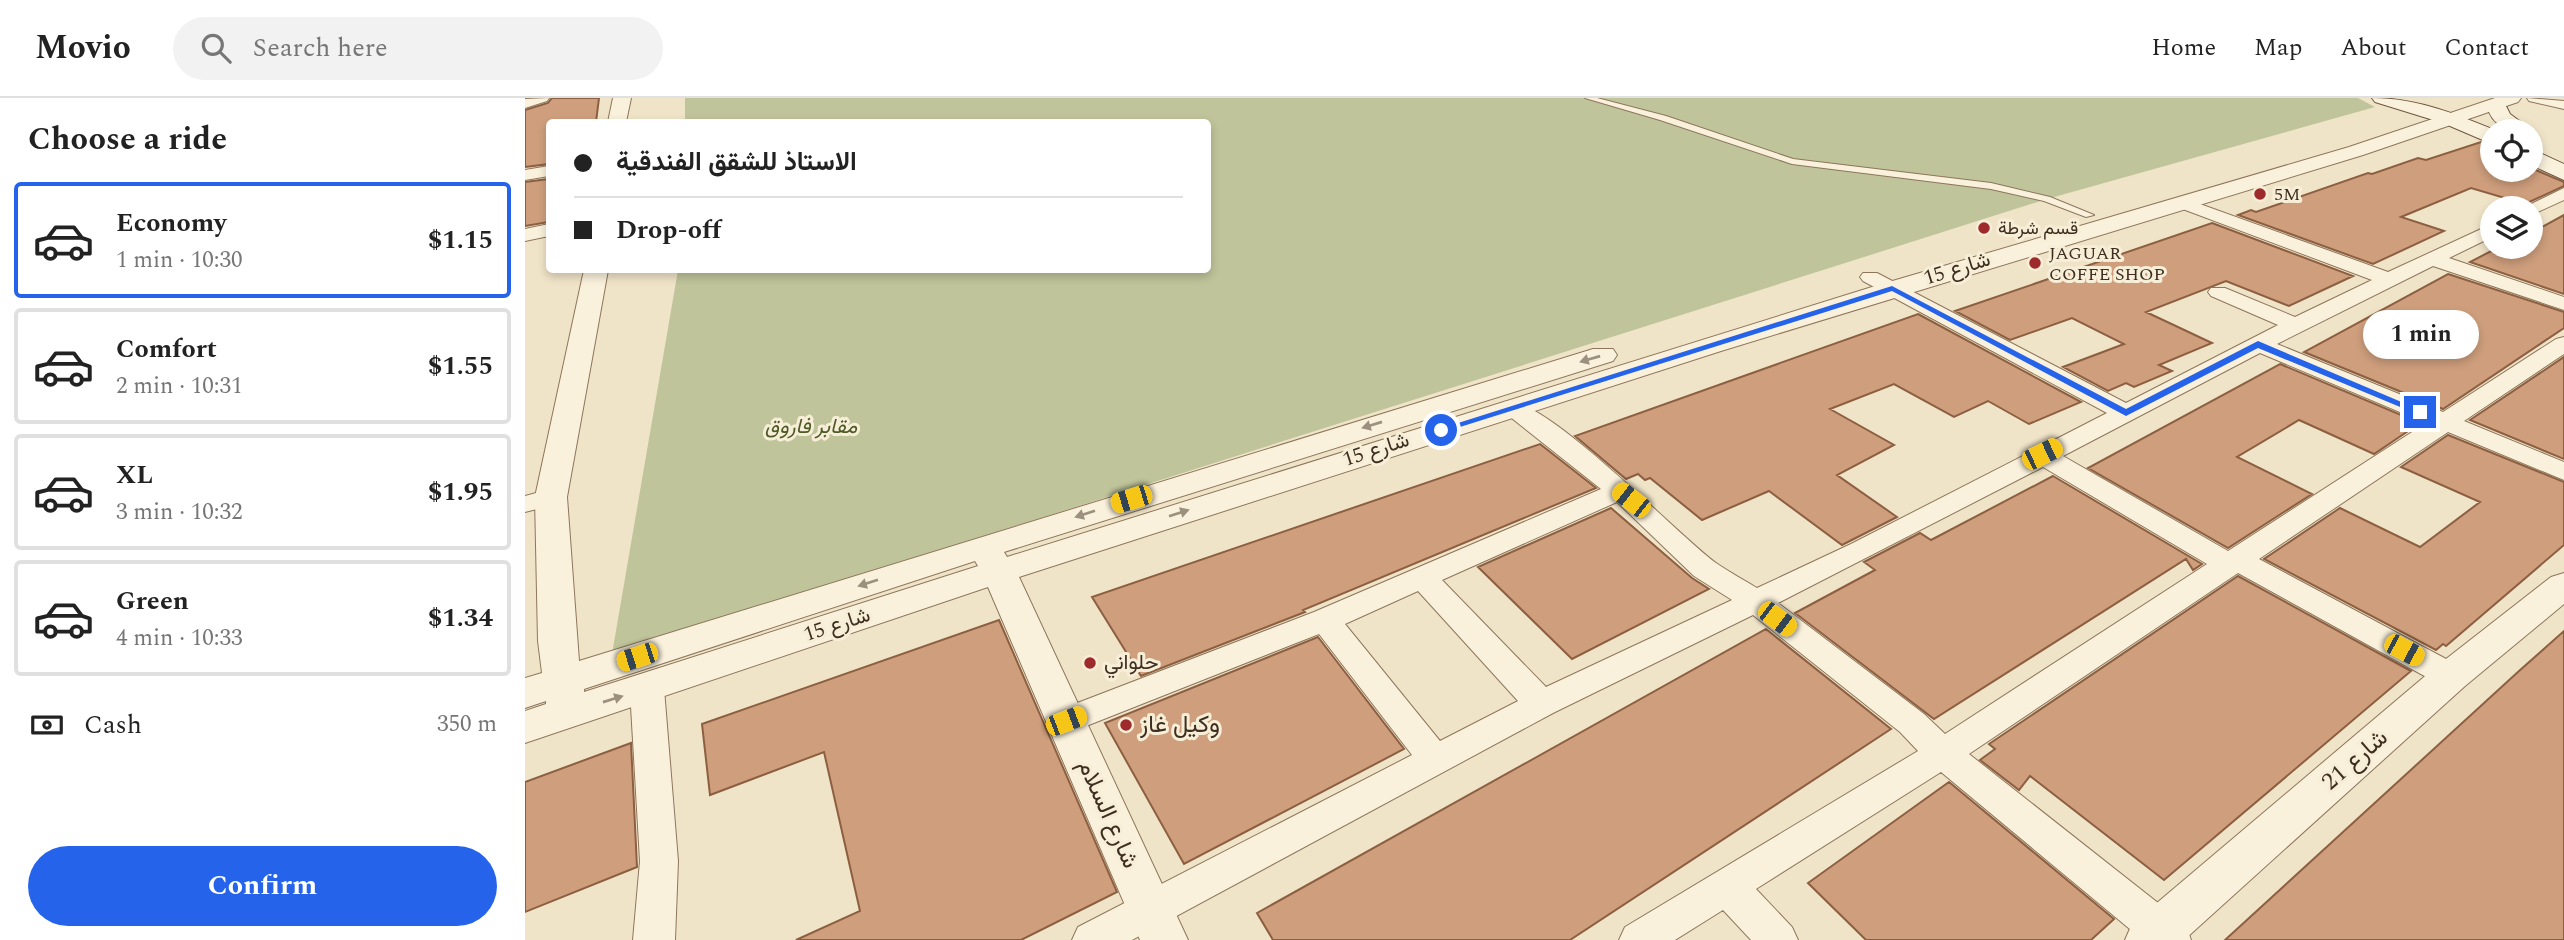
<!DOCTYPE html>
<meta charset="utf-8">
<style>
body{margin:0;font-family:Spectral,Vazirmatn,serif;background:#f2f2f2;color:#222;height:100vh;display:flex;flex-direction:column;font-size:26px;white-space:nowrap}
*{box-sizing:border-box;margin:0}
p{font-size:23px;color:#767676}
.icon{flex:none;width:38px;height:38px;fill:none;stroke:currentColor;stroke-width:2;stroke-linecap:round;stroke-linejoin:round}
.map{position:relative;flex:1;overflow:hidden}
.side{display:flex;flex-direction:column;background:#fff;width:525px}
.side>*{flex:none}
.top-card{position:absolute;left:21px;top:21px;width:665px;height:154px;border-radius:7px;box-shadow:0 4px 10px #0003;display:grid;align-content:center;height:154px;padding:0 28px;background:#fff}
.buttons{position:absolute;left:1955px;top:21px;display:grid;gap:14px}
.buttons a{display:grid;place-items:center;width:63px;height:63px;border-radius:50%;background:#fff;box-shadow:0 4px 10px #0003;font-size:35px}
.end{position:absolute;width:32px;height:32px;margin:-16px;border:9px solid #2563eb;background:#fff;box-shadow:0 0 0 4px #fff}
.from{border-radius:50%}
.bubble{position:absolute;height:49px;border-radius:24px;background:#fff;box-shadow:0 4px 10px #0003;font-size:23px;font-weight:700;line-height:49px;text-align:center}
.car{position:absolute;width:21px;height:42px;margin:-21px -10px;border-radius:9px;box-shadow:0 0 5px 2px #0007;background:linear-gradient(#f5c518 24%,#345 0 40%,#f5c518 0 76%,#345 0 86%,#f5c518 0)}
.top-card b{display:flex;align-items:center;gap:24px;height:66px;font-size:26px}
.top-card b+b{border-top:2px solid #e0e0e0}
.top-card i{width:18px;height:18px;background:#222}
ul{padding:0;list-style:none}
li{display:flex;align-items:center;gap:21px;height:116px;margin:0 14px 10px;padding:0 14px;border:4px solid #e0e0e0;border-radius:7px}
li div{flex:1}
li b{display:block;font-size:26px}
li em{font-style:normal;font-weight:700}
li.current{border-color:#2563eb}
li>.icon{width:63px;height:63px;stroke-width:1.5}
h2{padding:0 28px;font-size:32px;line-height:84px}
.pay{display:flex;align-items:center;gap:18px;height:77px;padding:0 28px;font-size:26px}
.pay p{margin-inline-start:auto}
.primary-button{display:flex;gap:14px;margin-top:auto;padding:14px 28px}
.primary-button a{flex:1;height:80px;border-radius:42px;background:#2563eb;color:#fff;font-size:28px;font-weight:700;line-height:80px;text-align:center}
header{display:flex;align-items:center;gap:42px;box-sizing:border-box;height:98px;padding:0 35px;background:#fff;border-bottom:2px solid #e0e0e0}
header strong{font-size:33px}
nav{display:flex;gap:38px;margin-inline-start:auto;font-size:24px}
.search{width:490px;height:63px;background:#f2f2f2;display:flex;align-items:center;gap:18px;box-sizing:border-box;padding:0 24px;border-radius:38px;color:#767676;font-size:26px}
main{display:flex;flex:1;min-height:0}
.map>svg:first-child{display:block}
</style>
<header>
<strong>Movio</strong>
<div class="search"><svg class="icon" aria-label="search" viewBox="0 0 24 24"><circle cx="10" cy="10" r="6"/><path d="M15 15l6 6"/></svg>Search here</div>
<nav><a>Home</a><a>Map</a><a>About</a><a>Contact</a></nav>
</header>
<main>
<section class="side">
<h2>Choose a ride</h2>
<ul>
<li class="current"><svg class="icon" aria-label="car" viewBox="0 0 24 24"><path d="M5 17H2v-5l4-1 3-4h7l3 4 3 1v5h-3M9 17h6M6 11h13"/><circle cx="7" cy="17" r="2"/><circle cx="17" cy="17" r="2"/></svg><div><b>Economy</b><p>1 min · 10:30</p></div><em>$1.15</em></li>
<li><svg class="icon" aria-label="car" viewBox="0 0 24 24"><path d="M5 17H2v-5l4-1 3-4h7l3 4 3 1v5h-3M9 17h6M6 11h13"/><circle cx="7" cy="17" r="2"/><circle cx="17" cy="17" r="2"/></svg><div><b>Comfort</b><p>2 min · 10:31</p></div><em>$1.55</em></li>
<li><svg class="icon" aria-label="car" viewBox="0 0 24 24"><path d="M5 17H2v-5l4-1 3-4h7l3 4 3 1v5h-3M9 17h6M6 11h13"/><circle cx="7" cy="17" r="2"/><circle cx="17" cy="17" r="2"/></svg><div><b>XL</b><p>3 min · 10:32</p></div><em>$1.95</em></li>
<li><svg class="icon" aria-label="car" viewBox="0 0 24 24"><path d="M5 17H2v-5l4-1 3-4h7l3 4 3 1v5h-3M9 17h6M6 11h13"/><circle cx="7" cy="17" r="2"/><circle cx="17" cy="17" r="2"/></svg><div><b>Green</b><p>4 min · 10:33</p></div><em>$1.34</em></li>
</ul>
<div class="pay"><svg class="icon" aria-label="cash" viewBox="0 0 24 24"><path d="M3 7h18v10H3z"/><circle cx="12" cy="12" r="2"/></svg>Cash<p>350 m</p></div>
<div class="primary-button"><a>Confirm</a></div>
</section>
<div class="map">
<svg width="2039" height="842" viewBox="0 0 2039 842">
<rect width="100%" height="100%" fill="#f0e4c8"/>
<!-- cemetery -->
<path fill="#bfc49a" d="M160,0h1673l17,9 -328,92 -1435,455 66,-384h529v-148h-522z"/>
<!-- building -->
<path fill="#cf9f7d" stroke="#8d5f41" stroke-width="2" d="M27,0h47l-3,24h-47v42l-24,3v-57l23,-7z
M1956,44l11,4v24l39,-2 33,14v4l-39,18 -54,-16 -70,29 43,14 -71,33 -135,-49 13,-5 5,2 112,-39 4,1 46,-16 8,2z
M24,81v43l-24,4v-44z
M2039,117v79l-94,-32 29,-15h32v-14z
M1687,125l141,53 -64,30 -63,-25 -80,31 66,31 -53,22 13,6 -38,16 -8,-4 -18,8 -45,-24 61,-23 -52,-26 -62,22 -55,-29z
M1923,176l116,38v16l-121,81 -139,-57z
M1393,216l163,88 -52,22 -41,-23 -34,16 -60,-33 -64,25 64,36 -57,30 60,42 -55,28 -73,-54 -67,29 -52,-42 -5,2 -7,-6 -12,5 -51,-43z
M2039,259v102l-94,-39z
M1755,266l140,59 -46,31 -75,-34 -62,37 75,37 -84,54 -140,-80z
M1923,337l116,47v63l-118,101 -3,-2 -7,6 -172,-91 76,-51 80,39 60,-45 -79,-35z
M1015,346l56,44 -293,122 2,2 -164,64 -49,-79z
M1528,378l149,88 -9,6 -7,-11 -252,160 -139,-106 80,-43 -11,-8 56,-29 11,7z
M1086,410l81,70 17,11 -137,70 -94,-92z
M1713,478l173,95 -247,209 -134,-104 -11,14 -39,-30 15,-11 -6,-5z
M474,522l118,272 -96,48h-225l64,-29 -36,-159 -114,43 -8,-71z
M1241,531l125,100 -321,211h-297l-16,-27z
M2039,533v309h-339l294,-269z
M793,539l86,112 -220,115 -79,-141z
M106,645l6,124 -112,45v-130z
M1424,684l165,137 -23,21h-225l-58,-57z"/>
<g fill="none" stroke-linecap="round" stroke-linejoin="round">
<!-- service casing -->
<g stroke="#8d765c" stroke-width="2">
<path id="service" d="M1060,0h12l69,18 127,43 198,24 59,14 44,18 -8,2 -42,-16 -53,-12 -199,-25 -132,-44z"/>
</g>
<!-- minor casing -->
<g stroke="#8d765c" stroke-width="2">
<path id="minor" d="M24,0l-2,3 -22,7v-9z
M2002,0l37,3v8l-35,-8z
M24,68v10l-24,4v-10z
M2039,90v12l-33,15v-7h-8z
M1661,101l202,73 104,-48v13l-43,21 115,39v13l-131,-44 -156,78 166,68 113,-73 8,-2v17l-100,67 100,41v18l-116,-48 -189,127 204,109 4,8 -4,8 -12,4 -12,-4 -201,-111 -269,181 217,171 5,15h-48l-202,-168 -185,117 36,38 6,13h-47l-28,-30 -48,30h-56l6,-13 293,-176 -18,-19 -147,-117 -200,98 -421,227h-60l6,-13 334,-172 -93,-121 -253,100 -12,-4 -5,-9 5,-9 260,-100 287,-123 -97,-77 -3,-5 3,-5c38,-10 175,135 212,161 13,9 28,17 41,25l94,-44 256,-131 -244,-132 -3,-4 3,-4h14l249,130 152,-78 -67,-29 -3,-4 3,-4h14l70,29 77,-37 -192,-72 -3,-4 3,-4zM1735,255l166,70 -198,128 -165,-95zM1518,369l164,97 -262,170 -21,-20 -146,-111zM1092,404l77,74 38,24 -186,87 -104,-107zM893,493l100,110 -78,40 -95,-117z
M24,126v12l-24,5v-12z
M26,391l10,2 4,6 -4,6 -36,9v-16z
M122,579l12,3 5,9 14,172 -3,79h-42l7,-79 -10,-172 5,-9z"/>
</g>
<!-- tertiary casing -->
<g stroke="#8d765c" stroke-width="2">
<path id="tertiary" d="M88,0h18l-5,24h-18z
M1970,0h26l-3,4 -155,53 -642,196 -702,226 169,363h-48l-152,-353 -463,156v-32l21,-7v-3l-21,7v-30l17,-5 -4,-32 -3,-144 49,-227h24l-41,227 12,164 1014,-312h20l4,6 -4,6 -609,191 3,5 865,-270 477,-140zM450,463l3,5 -394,126v-3z
M2039,475v31l-99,82 -281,254h-59l7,-16 305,-258 114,-89z"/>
</g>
<!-- secondary casing -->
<g stroke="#6f573f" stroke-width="2">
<path id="secondary" d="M1847,0c45,0 84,16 125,33h-5v13l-49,-21 -68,-21z
M1972,0l6,2 7,14 23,17 -2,3v-3c-24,0 -38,-3 -45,-27z
M2006,51l33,15v16l-33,-15z"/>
</g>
<!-- service -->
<use href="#service" fill="#faf1dc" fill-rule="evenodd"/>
<!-- minor -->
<use href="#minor" fill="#faf1dc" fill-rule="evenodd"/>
<!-- tertiary -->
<use href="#tertiary" fill="#faf1dc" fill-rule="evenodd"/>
<!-- secondary -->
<use href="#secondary" fill="#faf1dc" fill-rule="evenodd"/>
</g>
<!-- one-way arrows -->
<defs><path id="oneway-solid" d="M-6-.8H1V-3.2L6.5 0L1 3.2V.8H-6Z" transform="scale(1.75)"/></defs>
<g fill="#9c907e">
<use href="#oneway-solid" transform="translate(1065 261) rotate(164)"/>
<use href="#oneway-solid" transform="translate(847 327) rotate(163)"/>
<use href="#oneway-solid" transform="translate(654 415) rotate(-18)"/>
<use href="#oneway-solid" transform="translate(560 416) rotate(162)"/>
<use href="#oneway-solid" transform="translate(343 485) rotate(162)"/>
<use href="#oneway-solid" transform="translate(88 601) rotate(-17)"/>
</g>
<!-- route -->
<path fill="#2563eb" d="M1367,188l234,123 132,-68 167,71 -8,2 -159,-66 -132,68 -234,-125 -448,141 -8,-2z"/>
<!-- markers -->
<g fill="#9e2a2b" stroke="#f7eed8" stroke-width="2.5">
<circle cx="1735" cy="96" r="7"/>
<circle cx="1459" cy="130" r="7"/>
<circle cx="1510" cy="165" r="7"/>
<circle cx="565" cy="565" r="7"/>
<circle cx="601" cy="627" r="7"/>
</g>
<g text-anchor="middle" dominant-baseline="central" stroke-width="6" stroke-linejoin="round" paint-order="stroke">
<!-- far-poi labels -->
<g font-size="18" fill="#3d2e20" stroke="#f7eed8" text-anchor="start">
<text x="1749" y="96">5M</text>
<text x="1473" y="130">قسم شرطة</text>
<text x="1524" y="155">JAGUAR<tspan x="1524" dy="21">COFFE SHOP</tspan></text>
</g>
<!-- street labels -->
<g font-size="21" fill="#3d2e20" stroke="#f7eed8">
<text transform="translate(1432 171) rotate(-17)">شارع 15</text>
<text transform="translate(851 352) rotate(-18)">شارع 15</text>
<text transform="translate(312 527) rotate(-18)">شارع 15</text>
</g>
<!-- park labels -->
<g font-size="21" font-style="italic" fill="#4d5a26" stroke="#f7eed8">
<text x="286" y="329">مقابر فاروق</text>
</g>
<!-- poi labels -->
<g font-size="21" fill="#3d2e20" stroke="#f7eed8" text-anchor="start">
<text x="579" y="565">حلواني</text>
</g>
<!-- near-poi labels -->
<g font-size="24" fill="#3d2e20" stroke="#f7eed8" text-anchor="start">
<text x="615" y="627">وكيل غاز</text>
</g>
<!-- near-street labels -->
<g font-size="24" fill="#3d2e20" stroke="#f7eed8">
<text transform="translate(1830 662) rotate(-41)">شارع 21</text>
<text transform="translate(583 716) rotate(66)">شارع السلام</text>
</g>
</g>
</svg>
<div class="buttons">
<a><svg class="icon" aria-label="locate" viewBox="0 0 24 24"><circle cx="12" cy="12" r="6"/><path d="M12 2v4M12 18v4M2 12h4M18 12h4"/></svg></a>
<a><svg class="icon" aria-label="layers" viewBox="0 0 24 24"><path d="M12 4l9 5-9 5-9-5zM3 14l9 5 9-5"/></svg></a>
</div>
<i class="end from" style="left:916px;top:332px"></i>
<i class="end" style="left:1895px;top:314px"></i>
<div class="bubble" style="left:1838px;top:212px;width:116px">1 min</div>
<i class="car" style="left:1517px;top:356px;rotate:64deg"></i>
<i class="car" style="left:606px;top:401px;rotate:253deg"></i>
<i class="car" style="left:1106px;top:402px;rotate:308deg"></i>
<i class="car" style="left:1252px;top:521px;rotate:127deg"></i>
<i class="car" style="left:1879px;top:552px;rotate:118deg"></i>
<i class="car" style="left:112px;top:559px;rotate:252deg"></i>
<i class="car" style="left:541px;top:623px;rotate:69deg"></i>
<div class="top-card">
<b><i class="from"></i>الاستاذ للشقق الفندقية</b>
<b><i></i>Drop-off</b>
</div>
</div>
</main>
